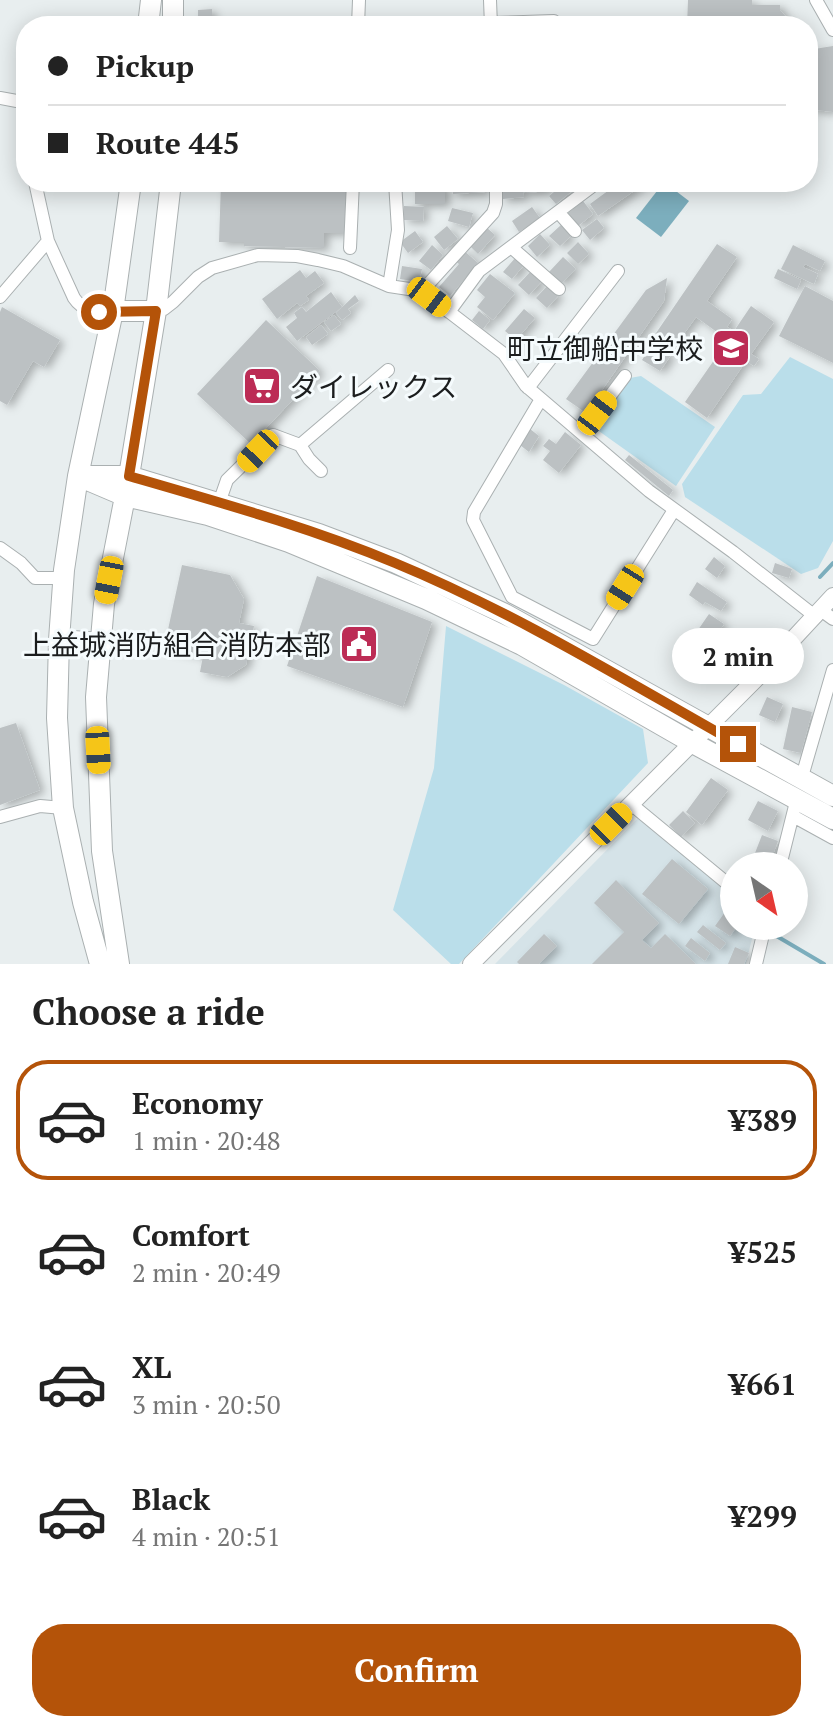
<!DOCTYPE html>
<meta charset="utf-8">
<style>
body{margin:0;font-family:"PT Serif","Noto Sans JP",serif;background:#f6f6f6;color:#222;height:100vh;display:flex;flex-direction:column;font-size:30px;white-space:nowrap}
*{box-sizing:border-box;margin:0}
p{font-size:26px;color:#767676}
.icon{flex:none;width:44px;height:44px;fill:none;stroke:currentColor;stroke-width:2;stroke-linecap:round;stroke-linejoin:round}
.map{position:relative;height:964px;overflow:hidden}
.drawer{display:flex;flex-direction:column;background:#fff;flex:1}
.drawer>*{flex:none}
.hud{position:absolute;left:16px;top:16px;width:802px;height:176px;border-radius:32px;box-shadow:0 4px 20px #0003;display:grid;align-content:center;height:176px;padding:0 32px;background:#fff}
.needle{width:52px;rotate:146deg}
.fabs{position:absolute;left:720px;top:852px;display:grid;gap:16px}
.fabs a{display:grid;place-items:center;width:88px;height:88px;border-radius:50%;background:#fff;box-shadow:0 4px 20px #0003;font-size:40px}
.end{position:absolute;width:36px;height:36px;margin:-18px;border:10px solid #b45309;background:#fff;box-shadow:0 0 0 4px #fff}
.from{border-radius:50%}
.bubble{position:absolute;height:56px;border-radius:28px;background:#fff;box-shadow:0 4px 20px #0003;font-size:26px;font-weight:800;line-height:56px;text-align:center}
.car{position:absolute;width:24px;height:48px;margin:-24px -12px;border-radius:10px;box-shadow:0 0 6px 2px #0007;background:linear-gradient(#f5c518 24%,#345 0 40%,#f5c518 0 76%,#345 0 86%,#f5c518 0)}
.hud b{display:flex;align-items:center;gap:28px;height:76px;font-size:30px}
.hud b+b{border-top:2px solid #e0e0e0}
.hud i{width:20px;height:20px;background:#222}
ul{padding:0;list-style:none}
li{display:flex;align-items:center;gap:24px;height:120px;margin:0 16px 12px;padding:0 16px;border:4px solid transparent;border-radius:32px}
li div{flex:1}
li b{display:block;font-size:30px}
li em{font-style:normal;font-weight:800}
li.selected{border-color:#b45309}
li>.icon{width:72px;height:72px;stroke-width:1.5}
h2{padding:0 32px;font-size:36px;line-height:96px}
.button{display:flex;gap:16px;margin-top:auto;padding:16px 32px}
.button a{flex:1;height:92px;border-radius:32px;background:#b45309;color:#fff;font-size:32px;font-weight:800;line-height:92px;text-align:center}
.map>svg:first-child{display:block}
</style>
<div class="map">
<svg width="833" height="964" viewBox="0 0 833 964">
<defs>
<filter id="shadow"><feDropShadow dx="5" dy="3" stdDeviation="4" flood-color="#0004"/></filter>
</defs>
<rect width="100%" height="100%" fill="#e8eeef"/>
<!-- built -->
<path fill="#d5e3e8" d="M639,817l95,79v30h21l-9,38h-251z"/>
<!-- green -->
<path fill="#badeea" d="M790,357l43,22v162l-15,27 -17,6 -116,-77 -3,-13 61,-89 18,-1z
M641,376l74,51 -39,59 -80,-57 34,-51z
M446,626l118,59 79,44 5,34 -189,201h-8l-58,-54 41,-142z"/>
<!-- water -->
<path fill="#7caebd" d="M664,182l25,19 -28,36 -25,-19z"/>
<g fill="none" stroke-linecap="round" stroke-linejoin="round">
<!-- stream -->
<path stroke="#7caebd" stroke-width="4" d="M820,577l13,-14
M768,931l56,33"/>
</g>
<!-- building -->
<path fill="#bcc1c3" filter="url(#shadow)" d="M688,0h64v5h28v5l7,8v7l-100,1z
M212,9v17h-14v-16z
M833,46v66l-25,-3v-59z
M221,182h125l-1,51h-21v15l-80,-2v-4h-25z
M452,182h32l1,10 -32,2z
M502,182h20l2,15 -21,2z
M524,182h23l1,9 -23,2z
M620,182l24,2 -46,32 -8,-12z
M565,183l7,8 -16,13 -7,-8z
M415,184h30v20h-30z
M583,201l10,13 -15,12 -10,-13z
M404,206l20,1 -1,14 -20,-1z
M532,207l8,11 -21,14 -7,-11z
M452,208l21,5 -4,14 -21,-6z
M597,219l7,9 -14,12 -8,-10z
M561,225l10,11 -11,10 -11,-10z
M447,226l11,13 -14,11 -10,-13z
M486,227l9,8 -17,19 -9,-9z
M415,231l8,11 -15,11 -8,-11z
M540,234l10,11 -13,12 -9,-11z
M578,242l11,12 -11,10 -11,-11z
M717,244l20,13 -30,44 25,18 -5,8 7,4 17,-25 23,16 -23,32 8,5 -5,7 -8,-5 -39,57 -22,-16 43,-62 -32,-23 -23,32 -19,-13z
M432,245l11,10 -12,15 -12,-9z
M793,245l32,16 -5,10 -15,-7 -2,3 15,7 -4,10 -33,-15z
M462,249l16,14 -28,33 -11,-9 20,-23 -6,-5z
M516,257l9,7 -13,15 -9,-7z
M563,257l13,12 -15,15 -12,-12z
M402,266l20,3 -3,13 -19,-3z
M778,269l23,11 -4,9 -23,-11z
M300,270l6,8 9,-7 9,12 -18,13 3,4 -9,6 -3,-3 -20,16 -15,-20z
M531,271l11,10 -13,14 -11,-10z
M490,274l25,19 -22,27 -16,-13 8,-10 -8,-7z
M667,278l-3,23 -78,112 -20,-14 80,-109z
M548,285l11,10 -12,13 -11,-10z
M805,286l28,15v62l-54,-27z
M331,292l11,15 -45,34 -11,-14 11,-9 -3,-5 8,-6 4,5z
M355,295l4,6 -11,8 3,4 -9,7 -6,-7z
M2,307l58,33 -16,27 -11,-6 -26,44 -7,-4v-89z
M524,309l11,9 -19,22 -11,-9z
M479,311l11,9 -7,9 -11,-9z
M334,315l7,9 -10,7 -7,-9z
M266,320l54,51 -69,73 -54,-50z
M321,325l7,9 -16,11 -6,-8z
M653,343l18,12 -11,16 -18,-11z
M530,429l9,7 -10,16 -9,-7z
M565,432l16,13 -22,28 -16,-13 7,-9 -7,-5 6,-7 7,5z
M629,455l44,35 -4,6 -44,-36z
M714,557l11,9 -8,12 -12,-9z
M775,563l17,6 -3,9 -17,-5z
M182,565l48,10 14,24 -5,24 15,3 -8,39 -19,12 -27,-5 3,-16 -39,-8z
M317,576l115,46 -29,85 -116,-41z
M697,582l30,20 -6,9 -16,-9 -2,3 -14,-10z
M709,614l15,10 -19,29 -16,-10z
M767,697l16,7 -8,18 -16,-7z
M792,707l20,5 -11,41 -18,-4z
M16,723l24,67 -40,15v-77z
M711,778l17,12 -26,35 -16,-13z
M758,801l20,10 -10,20 -20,-11z
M683,811l12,12 -14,14 -12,-12z
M762,835l16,6 -7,19 -3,6h-18z
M672,859l36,30 -29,35 -37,-30z
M616,880l43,43 -17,17 9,8 14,-14 31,30h-104l32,-32 -30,-29z
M728,908l6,3v15h3l-7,10 -15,-10z
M703,925l23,18 -6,7 -23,-18z
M544,934l13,12 -18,18h-20l-2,-2z
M691,938l19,15 -5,8 -20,-15z
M735,947l14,6 -5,11h-16z"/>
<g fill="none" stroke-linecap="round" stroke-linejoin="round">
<!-- minor casing -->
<g stroke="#aab0b1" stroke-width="14">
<path id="minor" d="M490,0l1,26
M816,0l17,30
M491,23l63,-2
M358,26l1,-26
M0,98l22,4 4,12
M35,182l13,59 26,57c9,14 24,14 39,13
M559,213l16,18
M511,247l48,42
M350,248l3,-66
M389,286l9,-56 -3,-48
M422,291l71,-78 3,-9v-22
M0,297l48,-56
M156,311l8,-2 9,-7 25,-25 14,-9 46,-13 39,1 21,4 25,6 46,20 33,5 82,63 22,32 123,105 84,61 83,65
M449,312l30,-41 119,-89
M528,388l90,-117
M541,399l-67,113 -1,8 39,77 81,42 81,-129
M583,432l42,-56
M300,445l9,14 12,12
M219,503l8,-23 46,-45 27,10 88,-75
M0,548l21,15 14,15h28
M822,611l11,8
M801,780l32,-110
M631,804l103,85
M793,816l40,22
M0,817l40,-11 23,2
M780,866l17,-68
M756,964l9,-38"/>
</g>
<!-- tertiary casing -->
<g stroke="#aab0b1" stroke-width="18">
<path id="tertiary" d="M471,964l284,-284 78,-84"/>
</g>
<!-- trunk casing -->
<g stroke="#aab0b1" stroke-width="22">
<path id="trunk" d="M148,26l3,-26
M173,26v-26
M113,311h43
M78,476l47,20 83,19 81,27 137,57 96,46 169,97 142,77
M90,476h39l190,58 77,29 109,51 328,182
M59,640l42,3
M100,964l-17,-62 -20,-94 -6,-90 2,-78 5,-70 14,-94 35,-165 18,-129
M119,964l-17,-113 -6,-154 8,-93 25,-128 27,-165 15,-129"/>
</g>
<!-- minor -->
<use href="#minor" stroke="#fff" stroke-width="12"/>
<!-- tertiary -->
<use href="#tertiary" stroke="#fff" stroke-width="16"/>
<!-- trunk -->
<use href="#trunk" stroke="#fff" stroke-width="20"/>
</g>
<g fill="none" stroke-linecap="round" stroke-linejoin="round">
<!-- route -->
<path stroke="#b45309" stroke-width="10" d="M99,312l57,-1 -27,165c89,26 180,51 266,87 119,49 231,118 343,181"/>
</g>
<!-- icons -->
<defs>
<g id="school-square" transform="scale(2)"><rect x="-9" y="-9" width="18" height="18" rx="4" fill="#bc2c55" stroke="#f5fbfd"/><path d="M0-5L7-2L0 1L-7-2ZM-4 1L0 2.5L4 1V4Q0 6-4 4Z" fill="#fff"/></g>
<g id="supermarket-square" transform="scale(2)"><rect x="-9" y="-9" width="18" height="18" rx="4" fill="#bc2c55" stroke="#f5fbfd"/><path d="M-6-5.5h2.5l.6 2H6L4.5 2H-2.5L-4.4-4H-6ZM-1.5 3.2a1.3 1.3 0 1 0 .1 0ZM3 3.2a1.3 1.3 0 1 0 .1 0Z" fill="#fff"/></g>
<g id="civic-square" transform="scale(2)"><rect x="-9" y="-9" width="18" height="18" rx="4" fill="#bc2c55" stroke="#f5fbfd"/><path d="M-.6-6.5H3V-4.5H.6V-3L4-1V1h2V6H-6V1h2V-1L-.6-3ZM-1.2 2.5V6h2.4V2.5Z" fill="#fff"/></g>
</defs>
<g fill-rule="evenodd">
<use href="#school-square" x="731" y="348"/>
<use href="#supermarket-square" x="262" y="386"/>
<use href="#civic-square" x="359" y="644"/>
</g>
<g text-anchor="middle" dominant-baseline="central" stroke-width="6" stroke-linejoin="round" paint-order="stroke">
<!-- poi labels -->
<g font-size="28" fill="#1b1d1e" stroke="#f5fbfd" text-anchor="end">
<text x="703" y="348">町立御船中学校</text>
<text x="290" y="386" text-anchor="start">ダイレックス</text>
<text x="331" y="644">上益城消防組合消防本部</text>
</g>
</g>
</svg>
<div class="fabs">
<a><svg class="needle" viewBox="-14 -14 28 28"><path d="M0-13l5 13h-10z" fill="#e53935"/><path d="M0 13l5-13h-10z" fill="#767676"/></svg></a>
</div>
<i class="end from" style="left:99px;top:312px"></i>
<i class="end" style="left:738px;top:744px"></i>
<div class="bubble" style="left:672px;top:628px;width:132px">2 min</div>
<i class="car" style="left:429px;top:297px;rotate:127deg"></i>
<i class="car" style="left:597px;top:413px;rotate:37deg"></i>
<i class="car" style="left:258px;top:451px;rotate:223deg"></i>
<i class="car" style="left:109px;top:580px;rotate:191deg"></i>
<i class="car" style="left:625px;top:587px;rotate:212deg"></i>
<i class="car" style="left:98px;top:750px;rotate:177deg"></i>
<i class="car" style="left:611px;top:824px;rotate:45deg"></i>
<div class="hud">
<b><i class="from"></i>Pickup</b>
<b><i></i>Route 445</b>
</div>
</div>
<section class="drawer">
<h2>Choose a ride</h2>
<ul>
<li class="selected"><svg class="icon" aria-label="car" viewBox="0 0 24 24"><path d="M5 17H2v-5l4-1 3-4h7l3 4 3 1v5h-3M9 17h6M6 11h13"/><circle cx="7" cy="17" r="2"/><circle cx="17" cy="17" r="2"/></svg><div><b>Economy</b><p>1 min · 20:48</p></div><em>¥389</em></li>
<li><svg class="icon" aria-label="car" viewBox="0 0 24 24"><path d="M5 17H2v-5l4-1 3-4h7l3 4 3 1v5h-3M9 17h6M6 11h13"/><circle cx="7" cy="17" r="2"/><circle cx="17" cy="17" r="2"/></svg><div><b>Comfort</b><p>2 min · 20:49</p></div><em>¥525</em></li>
<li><svg class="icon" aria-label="car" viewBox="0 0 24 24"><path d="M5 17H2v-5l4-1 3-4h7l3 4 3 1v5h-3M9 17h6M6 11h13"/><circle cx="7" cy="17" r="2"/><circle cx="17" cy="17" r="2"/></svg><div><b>XL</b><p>3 min · 20:50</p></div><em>¥661</em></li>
<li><svg class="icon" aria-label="car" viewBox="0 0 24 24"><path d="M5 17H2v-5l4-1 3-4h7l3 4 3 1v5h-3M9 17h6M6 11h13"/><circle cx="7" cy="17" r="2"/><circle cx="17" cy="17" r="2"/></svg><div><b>Black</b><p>4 min · 20:51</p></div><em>¥299</em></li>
</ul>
<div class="button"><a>Confirm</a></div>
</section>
